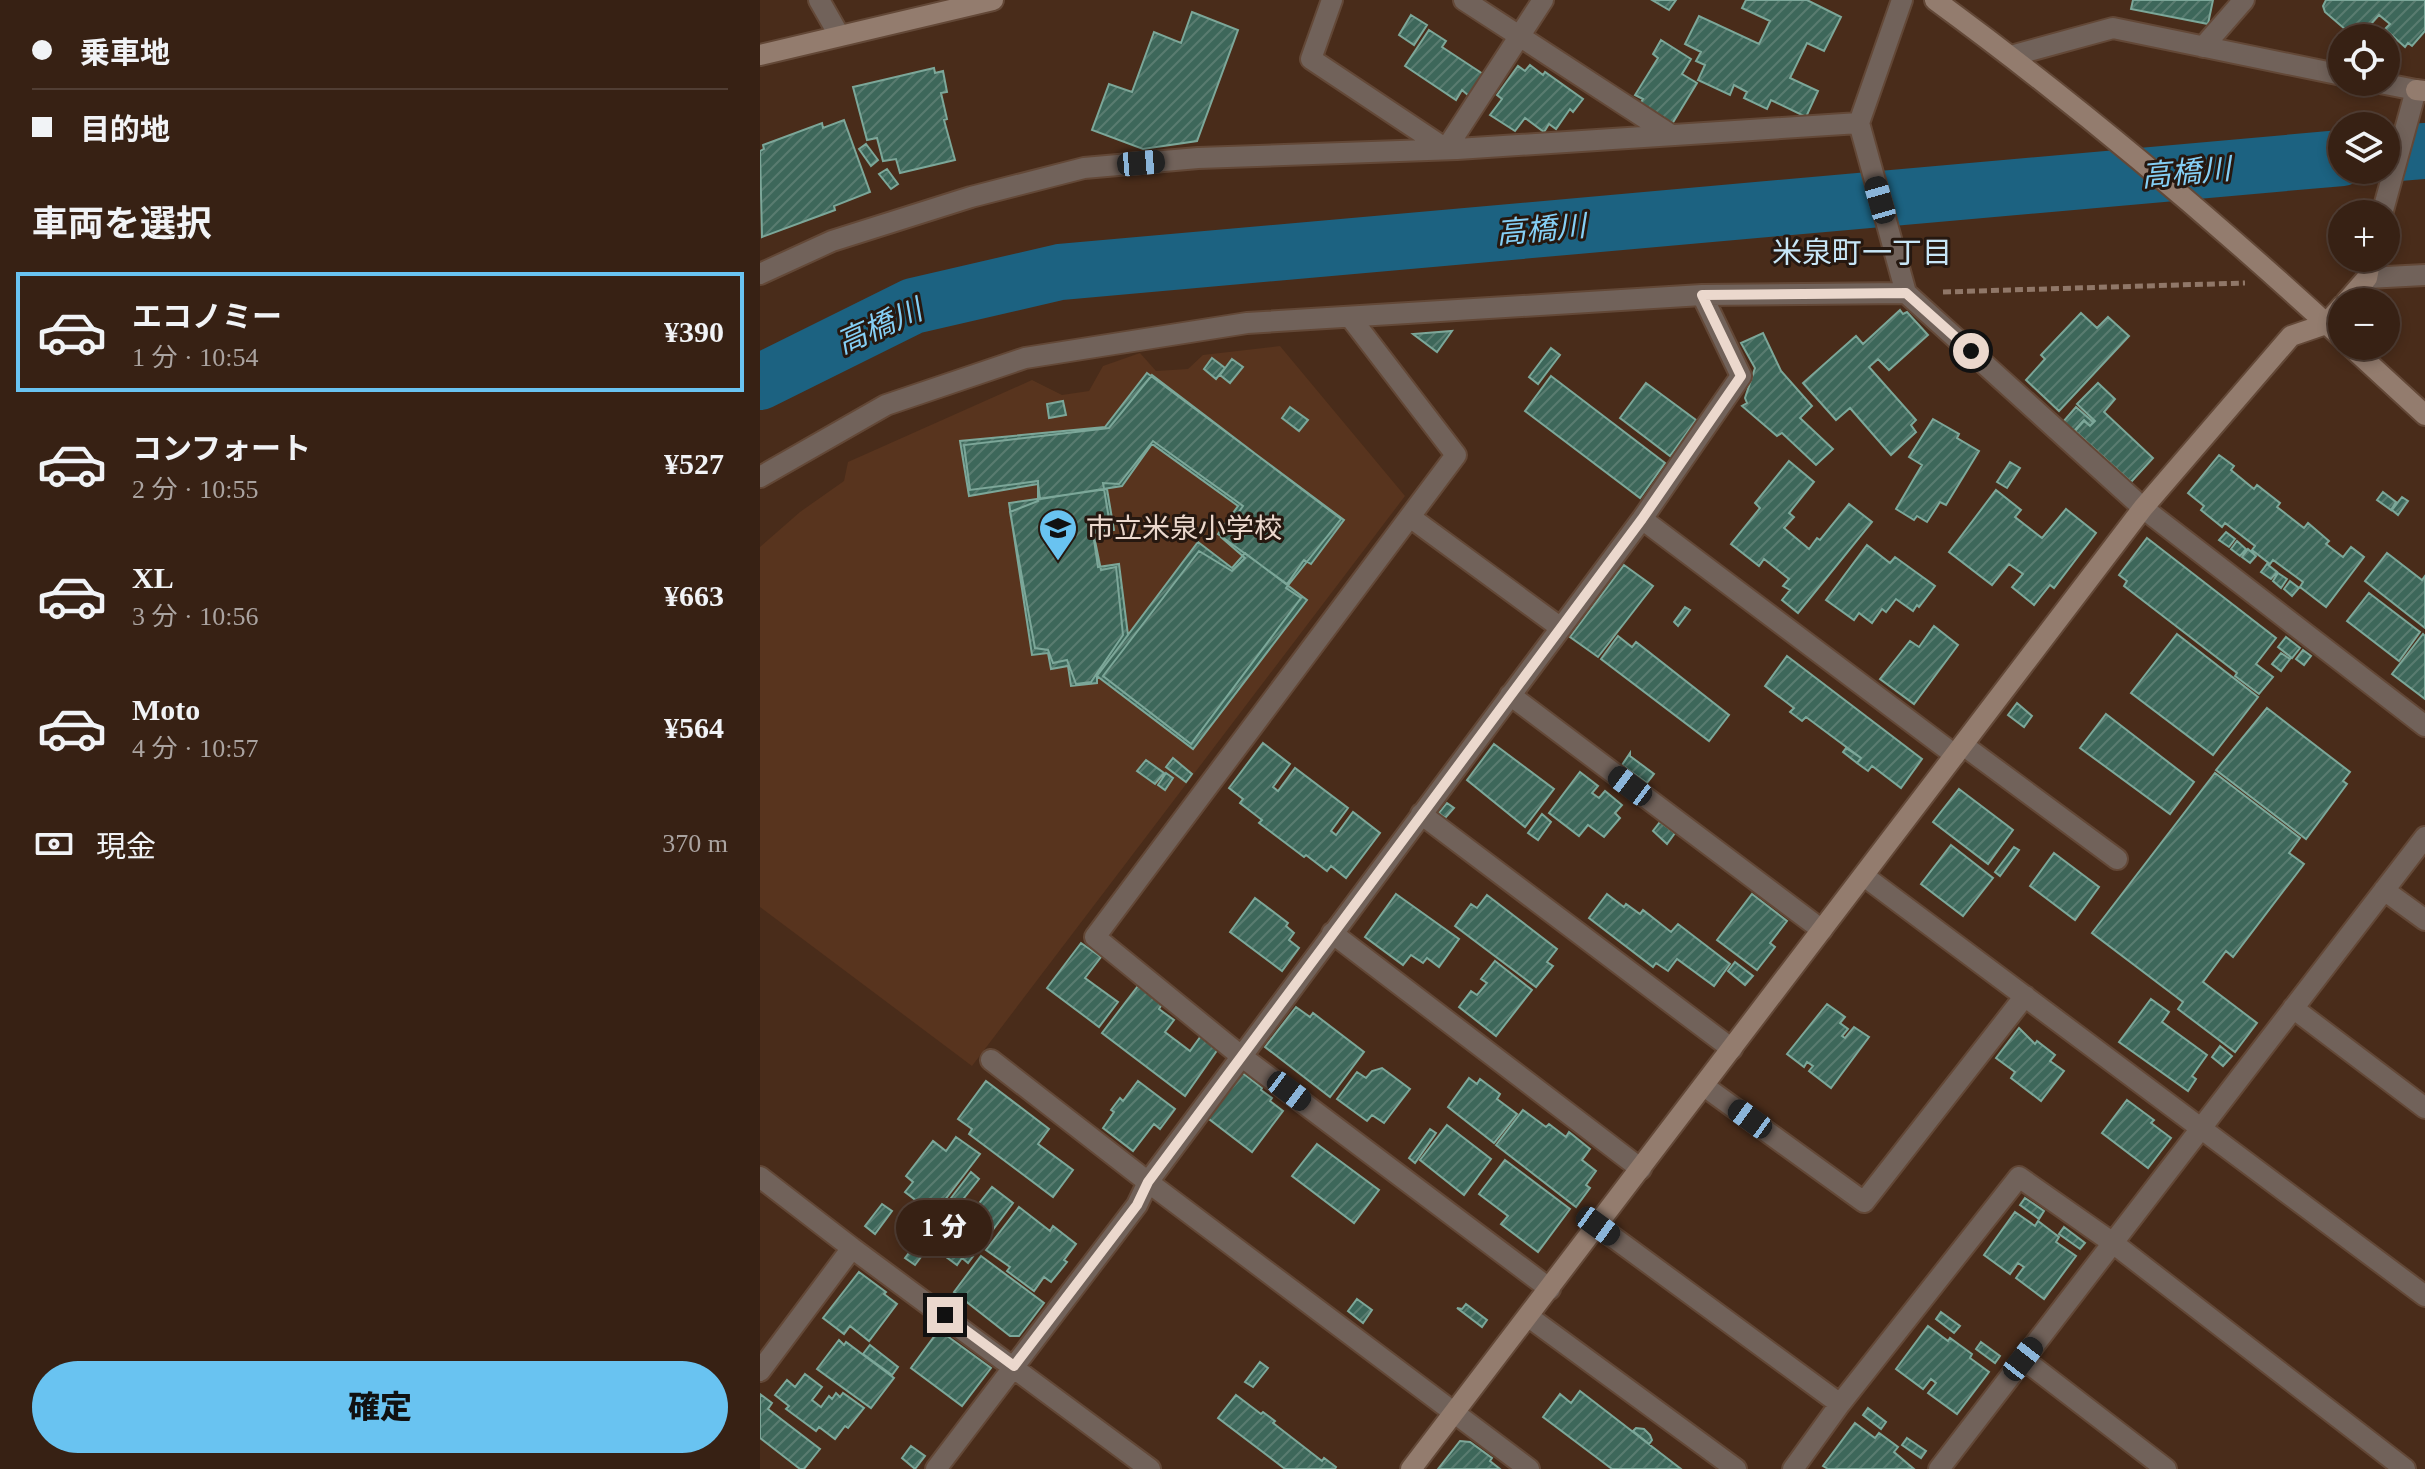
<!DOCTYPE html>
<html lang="ja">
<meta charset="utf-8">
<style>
body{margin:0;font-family:"Times New Roman","Noto Sans JP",serif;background:#422e22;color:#f1f3f6;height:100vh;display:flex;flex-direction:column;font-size:30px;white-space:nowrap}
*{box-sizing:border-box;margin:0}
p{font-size:26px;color:#aaa3a0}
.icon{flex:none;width:44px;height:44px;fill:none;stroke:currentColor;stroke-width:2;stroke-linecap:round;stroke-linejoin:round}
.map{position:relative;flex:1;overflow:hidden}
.side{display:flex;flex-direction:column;background:#372114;width:760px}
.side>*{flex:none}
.hud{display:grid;align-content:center;height:176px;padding:0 32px;background:#372114}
.tools{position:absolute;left:1568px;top:24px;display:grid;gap:16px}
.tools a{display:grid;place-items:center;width:72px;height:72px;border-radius:50%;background:#372114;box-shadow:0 4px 12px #0003,0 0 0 2px #513e34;font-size:40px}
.end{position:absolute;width:36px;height:36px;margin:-18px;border:10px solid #ebd8cd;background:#111;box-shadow:0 0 0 4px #111}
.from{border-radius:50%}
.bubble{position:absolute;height:56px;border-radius:28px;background:#372114;box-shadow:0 4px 12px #0003,0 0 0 2px #513e34;font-size:26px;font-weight:800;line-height:56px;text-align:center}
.car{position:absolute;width:24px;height:48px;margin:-24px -12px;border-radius:10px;box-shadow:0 0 6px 2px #0007;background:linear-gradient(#222 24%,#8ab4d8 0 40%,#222 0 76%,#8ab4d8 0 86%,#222 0)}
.hud b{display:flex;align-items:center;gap:28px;height:76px;font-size:30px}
.hud b+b{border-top:2px solid #513e34}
.hud i{width:20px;height:20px;background:#f1f3f6}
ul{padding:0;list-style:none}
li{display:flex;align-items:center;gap:24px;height:120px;margin:0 16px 12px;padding:0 16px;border:4px solid transparent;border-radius:0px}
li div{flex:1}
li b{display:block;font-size:30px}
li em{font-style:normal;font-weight:800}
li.selected{border-color:#69c3f1}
li>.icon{width:72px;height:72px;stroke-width:1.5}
h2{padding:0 32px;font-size:36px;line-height:96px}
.pay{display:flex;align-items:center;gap:20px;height:88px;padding:0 32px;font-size:30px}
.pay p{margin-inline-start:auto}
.button{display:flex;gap:16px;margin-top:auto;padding:16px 32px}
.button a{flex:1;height:92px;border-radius:48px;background:#69c3f1;color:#111;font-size:32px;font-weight:800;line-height:92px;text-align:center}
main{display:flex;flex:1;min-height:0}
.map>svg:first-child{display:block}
</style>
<main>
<section class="side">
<div class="hud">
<b><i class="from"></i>乗車地</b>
<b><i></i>目的地</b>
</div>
<h2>車両を選択</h2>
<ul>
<li class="selected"><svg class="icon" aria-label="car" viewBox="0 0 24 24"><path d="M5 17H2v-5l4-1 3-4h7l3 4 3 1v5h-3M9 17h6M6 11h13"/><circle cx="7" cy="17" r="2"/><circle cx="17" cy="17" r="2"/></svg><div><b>エコノミー</b><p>1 分 · 10:54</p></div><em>¥390</em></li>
<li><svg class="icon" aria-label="car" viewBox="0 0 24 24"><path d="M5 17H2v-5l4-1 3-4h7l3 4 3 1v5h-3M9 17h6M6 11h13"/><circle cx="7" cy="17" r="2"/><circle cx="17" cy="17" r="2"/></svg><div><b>コンフォート</b><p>2 分 · 10:55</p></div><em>¥527</em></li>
<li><svg class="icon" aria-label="car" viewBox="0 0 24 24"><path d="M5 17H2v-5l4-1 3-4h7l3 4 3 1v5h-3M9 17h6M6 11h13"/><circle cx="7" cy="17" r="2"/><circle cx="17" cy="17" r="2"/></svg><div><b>XL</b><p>3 分 · 10:56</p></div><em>¥663</em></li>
<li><svg class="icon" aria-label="car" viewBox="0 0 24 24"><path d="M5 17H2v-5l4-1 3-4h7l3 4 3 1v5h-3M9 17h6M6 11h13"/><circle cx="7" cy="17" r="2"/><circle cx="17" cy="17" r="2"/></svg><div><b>Moto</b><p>4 分 · 10:57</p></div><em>¥564</em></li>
</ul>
<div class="pay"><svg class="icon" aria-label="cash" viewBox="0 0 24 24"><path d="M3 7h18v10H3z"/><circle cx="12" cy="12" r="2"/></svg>現金<p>370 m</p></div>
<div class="button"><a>確定</a></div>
</section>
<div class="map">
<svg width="1665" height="1469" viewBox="0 0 1665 1469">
<defs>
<pattern id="building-hatch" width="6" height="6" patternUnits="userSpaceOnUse" patternTransform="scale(2)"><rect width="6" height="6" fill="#3d675a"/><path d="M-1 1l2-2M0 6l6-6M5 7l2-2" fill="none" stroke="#597c70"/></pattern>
</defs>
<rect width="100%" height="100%" fill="#492c1a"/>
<!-- built -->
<path fill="#58341e" d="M520,346l125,150 -433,570 -212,-159v-360l40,-35 44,-31 4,-19 184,-82 30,15 27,-4 14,-25 37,-13 16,18 32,-2 15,-14z"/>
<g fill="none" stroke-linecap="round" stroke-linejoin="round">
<!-- river -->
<path stroke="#1c6281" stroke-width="56" d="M1626,154l39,-3
M0,382l153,-76 147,-34 1282,-114"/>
</g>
<!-- building -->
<path fill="url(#building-hatch)" stroke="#7ca799" stroke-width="2" d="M892,0h24l-7,10z
M986,0h61l34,17 -17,34 -17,-8 -17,35 28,13 -12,26 -35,-17 -4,9 -23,-11 3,-6 -13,-7 -4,10 -32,-15 7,-15 -9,-4 5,-9 -16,-8 14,-28 60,28 11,-23 -28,-13z
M1373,0h80l-5,24 -77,-15z
M1566,0h99v31l-13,15 -4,-3 -3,4 -20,-18 5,-5 -11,-9 -17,19 -9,2 -28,-24 -2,-6z
M432,12l46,18 -41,111 -54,8 -51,-19 17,-46 23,8 22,-60 27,11z
M651,15l16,10 -13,20 -15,-10z
M669,30l17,11 -4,6 41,27 -14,22 -7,-6 -6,10 -51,-34z
M901,40l30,19 -9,15 15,9 -25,41 -32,-20 3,-5 -8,-4 23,-37 -5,-4z
M770,65l13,10 2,-3 38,27 -10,13 -3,-3 -14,20 -7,-5 -5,8 -19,-14 -10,13 -25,-16 12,-16 -5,-4 21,-29 7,5z
M174,68l1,5 8,-2 4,21 -6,1 6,26 -3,1 11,40 -55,13 -4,-14 -13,2 -6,-23 -10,2 -14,-53z
M84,120l26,72 -36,14 1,4 -73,27 -2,-86 4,-2 -1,-4 59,-22 1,5z
M106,144l12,16 -7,6 -12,-17z
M127,169l11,15 -7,5 -12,-15z
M1140,310l3,4 4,-2 21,23 -39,35 -11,-11 -9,8 47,53 -5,5 5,7 -25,23 -41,-47 -14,12 -33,-37 53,-47 7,8z
M1321,313l16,15 11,-11 21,19 -70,75 -33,-31 19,-21 -4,-4z
M692,331l-15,21 -24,-18z
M1003,333l18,38 31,35 -12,12 33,31 -17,16 -34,-32 -5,3 -35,-30 5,-3 -2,-5 10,-30 -14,-25z
M791,348l9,7 -22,29 -9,-7z
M452,358l13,10 -9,11 -12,-10z
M472,359l11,8 -13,16 -10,-8z
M387,373l197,147 -33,44 -7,-4 -17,24 -69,-50 20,-28 -86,-62 -30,42 -82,13 -2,-15 -69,12 -9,-55 145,-14z
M392,375l189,144 -55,69 15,10 -110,146 -88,-68 96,-125 33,20 13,-13 -24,-21 22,-31 -90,-65 -34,43 -16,-1 8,48h-18l8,39 15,-3 7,68 -32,47 -15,2 -9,-24 -14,3 -5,-13 -13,-2 -25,-136 28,-11v-20l-68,9 -6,-45 145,-17z
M791,376l114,87 -25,35 -115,-87z
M886,383l50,37 -26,36 -50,-38z
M1338,383l17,16 -11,13 49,46 -22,24 -56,-51 9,-10 6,5 5,-5 -18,-17z
M303,401l3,14 -17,3 -2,-14z
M530,407l18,13 -9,11 -17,-13z
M1316,407l17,15 -3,4 -6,-6 -10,11 6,7 -17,-16z
M1173,419l26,15 -2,4 22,13 -33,54 -6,-3 -13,20 -10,-6 -3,4 -18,-11 26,-44 -13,-8z
M1459,455l15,11 -3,4 23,19 3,-4 23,18 -3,4 27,21 4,-5 21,18 -3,3 17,13 8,-10 13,10 -38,50 -26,-20 3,-5 -30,-22 -3,4 -18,-14 3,-4 -30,-23 -3,4 -21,-17 3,-4 -16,-13z
M1029,461l25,21 -25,31 5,4 -10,11 25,21 8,-11 3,2 29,-36 23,18 -74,91 -16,-13 8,-10 -7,-4 6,-7 -25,-20 -5,7 -28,-22 29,-36 -5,-5z
M1250,462l10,6 -13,20 -10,-6z
M347,489l7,41 -21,3 5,34 21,-3 9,71 -31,41v7l-26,3 -3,-20 -17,3 -3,-16 -16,2 -23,-152z
M1236,490l25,20 -6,7 27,21 24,-29 30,24 -42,55 -4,-3 -16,20 -22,-18 11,-13 -14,-10 -17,21 -43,-33z
M1623,492l13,10 -5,8 -14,-10z
M1642,497l6,4 -10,14 -6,-5z
M1466,532l9,7 -6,8 -10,-7z
M1387,538l129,100 -20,26 17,13 -14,17 -24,-18 2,-3 -113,-87 3,-5 -8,-6z
M1477,541l9,8 -6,7 -9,-7z
M438,542l34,26 13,-15 62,47 -114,149 -96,-73z
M1107,545l23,18 5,-6 40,29 -16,21 -2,-2 -4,6 -17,-12 -10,13 -4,-3 -10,14 -13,-10 -5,7 -28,-20z
M1488,549l8,7 -6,7 -8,-6z
M1627,553l35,27 3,-4v52l-60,-47z
M1507,564l10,8 -6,7 -10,-7z
M864,565l29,21 -55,71 -28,-20z
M1518,573l9,6 -6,9 -8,-7z
M1530,581l9,7 -7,8 -8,-7z
M1609,593l51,39 -21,29 -52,-40z
M925,607l5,3 -12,16 -4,-4z
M1174,626l24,19 -44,59 -34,-25 30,-38 9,6z
M1417,634l81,63 -45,58 -82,-62z
M1663,634l2,2v63l-33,-25z
M1663,634l2,2v63l-33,-25z
M858,636l14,11 4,-5 93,73 -20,26 -108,-82z
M858,636l14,11 4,-5 93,73 -20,26 -108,-82z
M1526,637l14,11 -8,10 -14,-11z
M1543,650l8,6 -7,9 -8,-6z
M1521,653l9,6 -9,12 -9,-7z
M1027,656l135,103 -21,29 -29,-22 -4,5 -11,-8 4,-5 -55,-41 -4,4 -12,-9 4,-4 -29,-22z
M1257,703l15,13 -8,11 -16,-12z
M1507,708l83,64 -7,9 4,3 -41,55 -90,-69z
M1346,714l88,68 -24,32 -90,-66z
M503,743l27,21 -17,23 5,4 17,-23 53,40 -17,23 5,4 17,-23 27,21 -34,45 -15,-12 -4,5 -21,-16 -2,2 -45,-34 3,-3 -22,-17 3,-4 -14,-11z
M734,744l60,45 -29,38 -58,-47z
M1086,748l15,10 -4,5 -14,-11z
M870,753v3l24,18 -7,9 -25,-18z
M413,758l19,16 -6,8 -20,-15z
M386,760l18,13 -9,11 -18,-13z
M820,772l18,14 -6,7 7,5 6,-7 17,14 -7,8 5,5 -16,19 -16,-12 -9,11 -30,-23z
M406,773l7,5 -8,12 -7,-5z
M1455,773l85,65 -11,15 15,11 -71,93 -7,-6 -23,31 54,41 -22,29 -57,-43 5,-7 -91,-69z
M1199,789l54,41 -25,34 -55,-42z
M687,803l7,5 -9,10 -6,-5z
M782,814l9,8 -13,18 -10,-7z
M900,822l15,11 -8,11 -14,-13z
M1191,845l42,33 -30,38 -42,-32z
M1254,847l5,3 -19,26 -5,-4z
M1294,853l45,34 -24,33 -45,-34z
M636,894l63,45 -20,28 -12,-9 -4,5 -12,-8 -8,10 -38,-28z
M847,894l17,13 2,-3 14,10 3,-4 28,22 7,-8 52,40 -16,22 -37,-27 -9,12 -12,-8 -3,4 -64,-49z
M992,894l35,27 -17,22 5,4 -18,23 -40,-30z
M727,895l70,54 -10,13 6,4 -17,21 -81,-61 16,-22 6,4z
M495,898l33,25 -2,3 8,7 -5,7 10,8 -17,23 -52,-39z
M321,943l20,14 -16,21 33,24 -19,25 -52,-39z
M735,961l37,29 -36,46 -37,-29 12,-16 6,4 10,-12 -6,-4z
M975,962l18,14 -8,9 -17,-14z
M378,986l24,18 -3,5 15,11 -9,12 25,19 11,-15 17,13 -33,47 -83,-63z
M1391,999l18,13 -7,10 45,33 -15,21 4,3 -8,12 -69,-49z
M1067,1004l18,13 -5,6 8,6 -6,7 3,2 9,-11 15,10 -38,51 -22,-17 4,-5 -6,-4 -3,5 -17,-13z
M536,1007l14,10 3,-4 51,39 -34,45 -65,-50z
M536,1007l14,10 3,-4 51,39 -34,45 -65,-50z
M1259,1028l16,16 2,-3 18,14 -5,6 14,10 -23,30 -30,-23 4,-6 -19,-14z
M1460,1046l12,10 -9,10 -11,-9z
M622,1068l28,21 -26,34 -12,-8 -5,6 -30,-22 20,-27 9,6 6,-7z
M480,1071l22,17 -1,2 11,8 -2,3 13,10 -31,41 -47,-36z
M709,1078l8,6 3,-5 20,15 -3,5 20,15 -23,29 -46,-36z
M226,1081l63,48 -11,15 35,26 -20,27 -84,-63 3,-5 -14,-10z
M378,1081l37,28 -15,20 -6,-5 -21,27 -30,-23 11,-16 -3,-2 9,-12 3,3z
M1367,1100l27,20 -3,3 20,15 -23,30 -46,-35z
M763,1110l23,17 3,-3 17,13 3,-5 21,17 -8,11 14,11 -10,14 4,3 -14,19 -80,-62z
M687,1125l44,34 -27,36 -44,-35z
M670,1129l6,4 -21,30 -6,-5z
M196,1137l24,17 -46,60 -29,-22 8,-10 -7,-6 27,-35 13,10z
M557,1144l62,46 -25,33 -62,-47z
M745,1160l65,49 -32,43 -37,-28 7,-8 -29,-22z
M211,1172l8,7 -22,28 12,9 23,-29 21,16 -45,60 -6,-5 -5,7 -19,-14 3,-4 -8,-6 -18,24 -10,-7z
M1265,1198l19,13 -5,8 -19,-14z
M122,1204l10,7 -17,23 -10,-8z
M259,1207l31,24 3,-5 23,18 -12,16 3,2 -16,20 -7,-5 -10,14 -27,-20 3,-4 -24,-17z
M1255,1212l20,14 3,-5 21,16 -3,5 20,14 -32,43 -28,-21 8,-11 -6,-4 -8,11 -26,-19z
M1304,1227l21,16 -5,6 -21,-15z
M221,1256l63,47 -25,33h-9l-56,-44z
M99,1272l27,20 -2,2 13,10 -28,37 -19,-15 -6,8 -21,-16z
M597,1299l15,11 -9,13 -15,-12z
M706,1304l21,16 -5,7 -25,-19 5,1z
M1181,1312l19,14 -6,7 -18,-14z
M1168,1326l20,15 2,-3 22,16 -2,4 19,14 -32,42 -29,-21 8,-10 -5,-4 -8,10 -27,-20z
M179,1330l52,38 -29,38 -51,-38z
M79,1340l5,5 2,-3 48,36 -23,30 -54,-39z
M1221,1342l19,14 -5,7 -19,-14z
M110,1345l28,22 -6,8 -29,-21z
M500,1362l8,6 -15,19 -8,-5z
M45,1374l17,13 -10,13 9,7 8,-11 3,3 4,-6 4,4 3,-4 21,15 -16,20 -3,-2 -10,13 -16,-12 -3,4 -30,-22 3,-3 -14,-11 12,-15 8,7z
M820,1391l101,78h-69l-69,-52 17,-23 11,9z
M0,1394l12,9 -4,6 52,40 -16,20h-4l-40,-31z
M476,1395l25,19 2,-2 12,9 -2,2 49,38 2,-3 12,9 -1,2h-50l-67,-51z
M1108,1408l18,14 -5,7 -18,-14z
M1095,1423l20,15 4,-5 19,14 -4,5 20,17h-86l-5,-3z
M876,1428l8,1 6,6 2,5 -3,4 -16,-13z
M1147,1438l19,13 -5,7 -19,-13z
M700,1441l10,1 22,16 -2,3 10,8h-62z
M700,1441l10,1 22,16 -2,3 10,8h-62z
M151,1446l14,10 -10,13 -13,-11z"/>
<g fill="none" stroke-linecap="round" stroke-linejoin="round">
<!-- street casing -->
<g stroke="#634837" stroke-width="24">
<path id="street" d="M59,0l20,35
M572,0l-21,59 135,90 97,-149
M704,0l207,135
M1142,0l-43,123 47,170 237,215 282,218
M1443,47l41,-47
M1251,56l102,-28 229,47
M1615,82l41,8 -34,124
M0,274l72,-33 139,-44 113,-29 114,-10 259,-9 402,-26
M1607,278l58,-3
M590,317l106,138 -361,482 146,119 309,233
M0,477l126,-72 139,-47 222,-35 455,-28 204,-2
M650,517l151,111
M882,519l313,236
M750,695l312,235
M1203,745l154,114
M661,814l311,235
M1104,876l561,420
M1624,890l41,30
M572,933l309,236
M1533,1008l132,100
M944,1086l160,116 161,-206
M0,1177l92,71 -92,123
M838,1226l242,178 -47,65
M92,1248l298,221
M769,1317l207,152
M1263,1359l143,110
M1080,1404l179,-227 94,66 292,226
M176,1469l201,-264 11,-23 -157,-122
M769,1469l-381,-287 494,-663 99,-143 -39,-81
M1179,1469l486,-632"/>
</g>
<!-- secondary casing -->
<g stroke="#634837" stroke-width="24">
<path id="secondary" d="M1175,0c142,104 278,219 407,338
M0,55l233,-55
M1656,90l9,1
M1586,302l21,-24 4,-20
M1590,346l75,69
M651,1469l732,-961 148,-172 35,-12 16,-18"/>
</g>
<!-- path -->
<path stroke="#907768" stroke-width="5" stroke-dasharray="8 4" stroke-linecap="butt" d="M1183,292l302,-9"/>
<!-- street -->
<use href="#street" stroke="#71625a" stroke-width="20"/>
<!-- secondary -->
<use href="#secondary" stroke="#937c6e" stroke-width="20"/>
</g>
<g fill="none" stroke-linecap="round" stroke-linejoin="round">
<!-- route -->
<path stroke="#ebd8cd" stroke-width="10" d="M185,1315l69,51 123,-161 11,-23 494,-663 99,-143 -39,-81 204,-2 65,58"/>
</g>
<!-- icons -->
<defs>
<g id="school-pin" transform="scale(2)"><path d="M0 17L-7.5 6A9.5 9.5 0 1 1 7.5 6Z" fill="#69c3f1" stroke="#261810"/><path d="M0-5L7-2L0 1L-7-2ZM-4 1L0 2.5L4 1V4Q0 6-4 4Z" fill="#111"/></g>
</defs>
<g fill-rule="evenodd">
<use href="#school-pin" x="298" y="528"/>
</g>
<g text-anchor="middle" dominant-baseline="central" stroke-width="6" stroke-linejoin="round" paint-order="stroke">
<!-- poi labels -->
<g font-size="28" fill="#ebd8cd" stroke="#261810" text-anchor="start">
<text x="326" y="528">市立米泉小学校</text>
</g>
<!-- water labels -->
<g font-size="30" font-style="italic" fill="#85cff5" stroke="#261810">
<text transform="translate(1426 172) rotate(-5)">高橋川</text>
<text transform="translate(781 229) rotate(-5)">高橋川</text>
<text transform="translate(119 326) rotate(-24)">高橋川</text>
</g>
<!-- neighbourhood labels -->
<g font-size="30" fill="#c7e6f7" stroke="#261810">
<text x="1102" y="252">米泉町一丁目</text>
</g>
</g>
</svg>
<div class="tools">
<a><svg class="icon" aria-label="locate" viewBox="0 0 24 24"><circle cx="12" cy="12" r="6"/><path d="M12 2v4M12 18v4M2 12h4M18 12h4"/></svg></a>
<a><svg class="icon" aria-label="layers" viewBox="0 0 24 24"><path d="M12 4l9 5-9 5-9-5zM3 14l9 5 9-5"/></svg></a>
<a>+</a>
<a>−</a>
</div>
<i class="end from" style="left:1211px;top:351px"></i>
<i class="end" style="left:185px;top:1315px"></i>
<div class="bubble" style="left:136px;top:1200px;width:96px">1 分</div>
<i class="car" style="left:381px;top:163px;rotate:85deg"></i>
<i class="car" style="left:1120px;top:200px;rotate:344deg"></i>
<i class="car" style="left:870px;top:786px;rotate:307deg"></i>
<i class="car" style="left:529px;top:1091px;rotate:127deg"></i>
<i class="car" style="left:990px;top:1119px;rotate:306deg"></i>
<i class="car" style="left:838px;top:1226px;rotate:126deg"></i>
<i class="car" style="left:1263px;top:1359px;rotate:38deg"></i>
</div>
</main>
